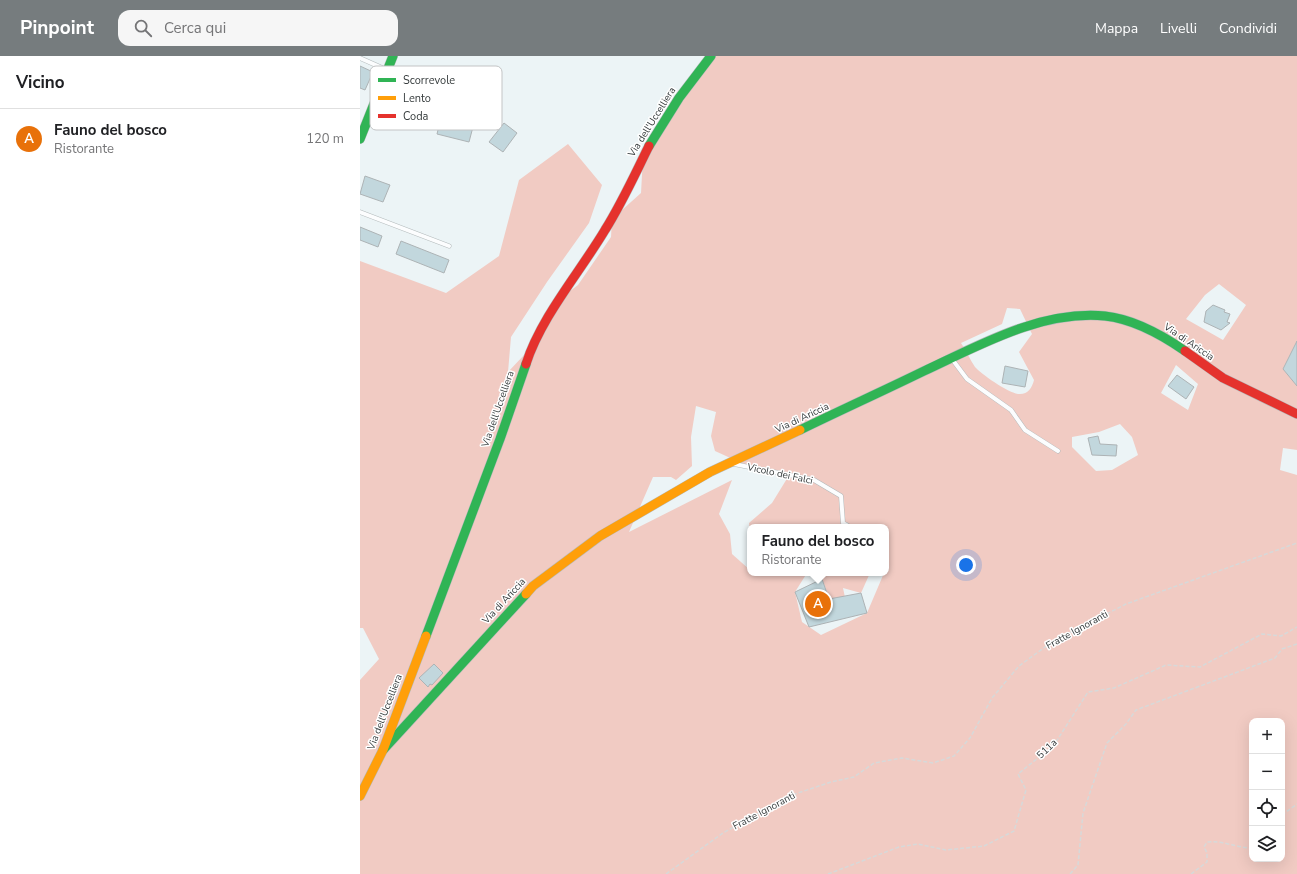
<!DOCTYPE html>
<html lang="it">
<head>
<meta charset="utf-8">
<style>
  :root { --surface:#fff; --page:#f6f6f6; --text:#202124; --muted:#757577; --line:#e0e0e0; --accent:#767c7e }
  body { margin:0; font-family:"Nunito Sans",sans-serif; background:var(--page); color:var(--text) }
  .controls { position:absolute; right:12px; bottom:12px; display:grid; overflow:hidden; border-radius:8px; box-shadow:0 4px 16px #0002 }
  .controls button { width:36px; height:36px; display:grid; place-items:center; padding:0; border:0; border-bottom:1px solid var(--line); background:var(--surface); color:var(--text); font:20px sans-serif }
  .you { position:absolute; left:606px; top:509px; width:14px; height:14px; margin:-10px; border:3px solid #fff; border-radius:50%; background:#1a73e8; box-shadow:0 0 0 6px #1a73e833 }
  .badge { display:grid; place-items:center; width:26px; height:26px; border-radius:50%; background:var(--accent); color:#fff; font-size:13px; font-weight:700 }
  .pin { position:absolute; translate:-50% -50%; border:2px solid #fff; box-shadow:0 1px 4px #0006 }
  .popup { position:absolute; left:387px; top:468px; width:142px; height:52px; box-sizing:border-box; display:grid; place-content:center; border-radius:8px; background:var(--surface); filter:drop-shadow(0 1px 3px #0005); font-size:13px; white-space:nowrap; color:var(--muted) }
  .popup b { font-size:15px; color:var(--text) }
  .popup::after { content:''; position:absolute; left:50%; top:100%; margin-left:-8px; border:8px solid transparent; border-top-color:var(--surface) }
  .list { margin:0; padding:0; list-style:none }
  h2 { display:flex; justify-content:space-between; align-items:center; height:52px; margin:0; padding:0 16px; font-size:17px }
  h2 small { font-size:13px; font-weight:400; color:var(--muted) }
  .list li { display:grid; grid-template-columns:26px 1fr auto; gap:12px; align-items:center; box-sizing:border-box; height:60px; padding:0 16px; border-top:1px solid var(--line) }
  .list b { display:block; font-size:15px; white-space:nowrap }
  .list p { margin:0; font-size:13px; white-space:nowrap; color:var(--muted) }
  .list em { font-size:13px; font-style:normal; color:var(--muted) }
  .icon { flex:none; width:22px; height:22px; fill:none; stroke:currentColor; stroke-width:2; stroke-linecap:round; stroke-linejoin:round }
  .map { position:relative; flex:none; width:937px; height:818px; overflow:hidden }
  header { display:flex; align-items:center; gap:24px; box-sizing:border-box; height:56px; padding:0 20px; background:var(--accent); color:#fff }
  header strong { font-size:19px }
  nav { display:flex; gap:22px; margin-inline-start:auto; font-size:14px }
  .search { width:280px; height:36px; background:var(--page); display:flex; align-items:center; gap:10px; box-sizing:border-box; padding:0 14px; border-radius:12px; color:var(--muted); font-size:15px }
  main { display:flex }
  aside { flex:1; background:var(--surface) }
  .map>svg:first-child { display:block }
  .forest { fill:#f1cbc3; fill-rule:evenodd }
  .building { fill:#c2d7dd; stroke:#adb3b5 }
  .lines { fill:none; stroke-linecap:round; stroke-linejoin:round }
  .lane-casing { stroke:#b3babb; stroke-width:5 }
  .fast-casing { stroke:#b3babb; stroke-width:10 }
  .slow-casing { stroke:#b3babb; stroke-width:10 }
  .jam-casing { stroke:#b3babb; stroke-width:10 }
  .path { stroke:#d7d9d9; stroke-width:1.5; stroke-dasharray:4 2; stroke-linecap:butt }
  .lane { stroke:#fcfdfe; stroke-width:4 }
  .fast { stroke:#30b455; stroke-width:9 }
  .slow { stroke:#ff9f0a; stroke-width:9 }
  .jam { stroke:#e5322d; stroke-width:9 }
  .labels { text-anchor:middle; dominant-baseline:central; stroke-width:3; stroke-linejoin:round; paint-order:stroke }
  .street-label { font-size:10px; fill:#363c3d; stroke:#fff }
  .key { fill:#fff; stroke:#c3c4c5; stroke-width:1 }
  .key-label { font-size:11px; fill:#363c3d }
</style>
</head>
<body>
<header>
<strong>Pinpoint</strong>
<div class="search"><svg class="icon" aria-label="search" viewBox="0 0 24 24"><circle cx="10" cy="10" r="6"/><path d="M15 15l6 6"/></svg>Cerca qui</div>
<nav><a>Mappa</a><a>Livelli</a><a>Condividi</a></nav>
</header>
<main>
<aside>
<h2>Vicino<small></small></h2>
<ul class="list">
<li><span class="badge" style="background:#e8710a">A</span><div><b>Fauno del bosco</b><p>Ristorante</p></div><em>120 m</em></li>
</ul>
</aside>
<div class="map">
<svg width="937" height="818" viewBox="0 0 937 818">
  <rect width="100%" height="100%" fill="#ecf4f6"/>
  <!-- forest -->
  <path class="forest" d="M351,0h586v285l-14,28 14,16v65l-14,-2 -3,22 17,5v399h-937v-194l19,-21 -16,-31h-3v-367l86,32 53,-37 20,-76 49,-36 34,41 -13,38 -42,59 -36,55 -3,35 33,-35 20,-39 17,-13 33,-48 1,-18 29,-26 2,-36zM859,228l27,21 -23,35 -37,-21 19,-24zM647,252l13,1 12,25 -13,18 15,28c-2,8 -6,14 -14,14 -9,1 -39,-20 -45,-27 -5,-7 -9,-17 -14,-24l41,-19zM816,309l22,19 -10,26 -27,-17zM336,350l20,6 -5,24 4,15 44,20 29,6 -16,26 -23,20 1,10v-6h136v46h-2l-17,40 -46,22 -19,-13 -7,-30 12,-19h-57v-3l-18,-16 -2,-20 -11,-20 13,-34 -103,52 24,-55h18l5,3 16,-14 -1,-29zM760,368l12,13 6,18 -26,15 -16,1 -24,-24v-10l27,-5zM892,665h30v138h-30z
    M460,517h50l-9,20 -18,-5 3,14 -11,12z"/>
  <!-- building -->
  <path class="building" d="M0,10l13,6 -8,18 -5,-2z
    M36,47l31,7 -5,19 -30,-7z
    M82,58l32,9 -5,19 -32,-8z
    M144,67l13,10 -14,19 -14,-10z
    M5,120l25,9 -7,17 -23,-8z
    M0,171l22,9 -4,11 -18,-7z
    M41,185l48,19 -5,13 -48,-19z
    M853,249l12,5 -1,2 6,2 -3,8 3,1 -9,7 -17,-8 2,-11z
    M937,285v45l-14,-17z
    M645,310l23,5 -3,16 -23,-4z
    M817,319l17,12 -8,12 -18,-13z
    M738,380l2,8 17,1 -1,11 -24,-1 -4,-17z
    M462,523l7,20 32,-6 6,20 -58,14 -14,-35z
    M74,608l9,9 -11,12 -2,-1 -2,3 -9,-9z"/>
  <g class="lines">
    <defs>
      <path id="lane" d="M0,2l27,12
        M0,156l89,34
        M592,303l15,20 44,31 14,20 33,21
        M374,408l80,16 27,16 2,27 7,4"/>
      <path id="fast" d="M0,83l33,-83
        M289,90l30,-48 32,-42
        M440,374c41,-20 83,-39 124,-59 56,-26 117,-61 181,-55 28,3 57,19 80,35
        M66,580l74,-197 26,-75
        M23,694l143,-156"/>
      <path id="slow" d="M166,538l7,-8 67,-50 110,-64 90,-42
        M0,740l23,-46 43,-114"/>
      <path id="jam" d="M825,295l38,27 74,36
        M166,308c15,-47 54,-92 79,-134 17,-27 30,-56 44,-84"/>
    </defs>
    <!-- lane casing -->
    <use href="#lane" class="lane-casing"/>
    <!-- fast casing -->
    <use href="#fast" class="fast-casing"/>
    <!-- slow casing -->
    <use href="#slow" class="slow-casing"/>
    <!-- jam casing -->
    <use href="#jam" class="jam-casing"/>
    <!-- path -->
    <path class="path" d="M922,759l15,-11
      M306,818l57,-41 69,-38 39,-13 23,-5 20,-14 28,-5 31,5 21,-7 16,-18 22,-40 27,-32 33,-24 74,-38 171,-61
      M468,818l71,-27 19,-3 28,6 38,-4 30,-15 12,-41 -8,-16 36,-29 34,-53 26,-4 52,-23 34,2 62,-33 19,2 16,-9
      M710,818l8,-9 5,-52 24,-70 19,-19 10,-14 139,-52 7,-9 15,-5
      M831,818l16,-12v-9l-3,-6 3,-5c15,-2 30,6 45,6"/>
    <!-- lane -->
    <use href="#lane" class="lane"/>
    <!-- fast -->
    <use href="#fast" class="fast"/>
    <!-- slow -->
    <use href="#slow" class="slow"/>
    <!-- jam -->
    <use href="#jam" class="jam"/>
  </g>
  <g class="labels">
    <!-- street labels -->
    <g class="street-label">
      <text transform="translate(292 66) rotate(-58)">Via dell'Uccelliera</text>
      <text transform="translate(829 286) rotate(34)">Via di Ariccia</text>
      <text transform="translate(138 353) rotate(-71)">Via dell'Uccelliera</text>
      <text transform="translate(442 362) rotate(-25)">Via di Ariccia</text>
      <text transform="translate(420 418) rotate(12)">Vicolo dei Falci</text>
      <text transform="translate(144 545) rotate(-47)">Via di Ariccia</text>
      <text transform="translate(717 574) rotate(-29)">Fratte Ignoranti</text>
      <text transform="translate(25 656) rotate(-69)">Via dell'Uccelliera</text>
      <text transform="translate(687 693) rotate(-43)">511a</text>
      <text transform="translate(404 755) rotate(-28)">Fratte Ignoranti</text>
    </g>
  </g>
  <!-- legend -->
  <rect x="10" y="10" width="132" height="64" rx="6" class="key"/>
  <rect x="18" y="22" width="18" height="4" fill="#30b455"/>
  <rect x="18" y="40" width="18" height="4" fill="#ff9f0a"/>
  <rect x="18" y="58" width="18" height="4" fill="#e5322d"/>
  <g class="key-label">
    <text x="43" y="28">Scorrevole</text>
    <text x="43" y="46">Lento</text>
    <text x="43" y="64">Coda</text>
  </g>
</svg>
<div class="controls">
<button>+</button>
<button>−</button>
<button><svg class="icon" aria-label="locate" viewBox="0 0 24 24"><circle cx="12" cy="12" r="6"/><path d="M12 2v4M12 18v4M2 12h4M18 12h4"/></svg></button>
<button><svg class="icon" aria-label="layers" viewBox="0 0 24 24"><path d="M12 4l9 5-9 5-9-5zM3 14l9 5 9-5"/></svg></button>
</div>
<div class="you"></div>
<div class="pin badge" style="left:458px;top:548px;background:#e8710a">A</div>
<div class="popup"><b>Fauno del bosco</b>Ristorante</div>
</div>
</main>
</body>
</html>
